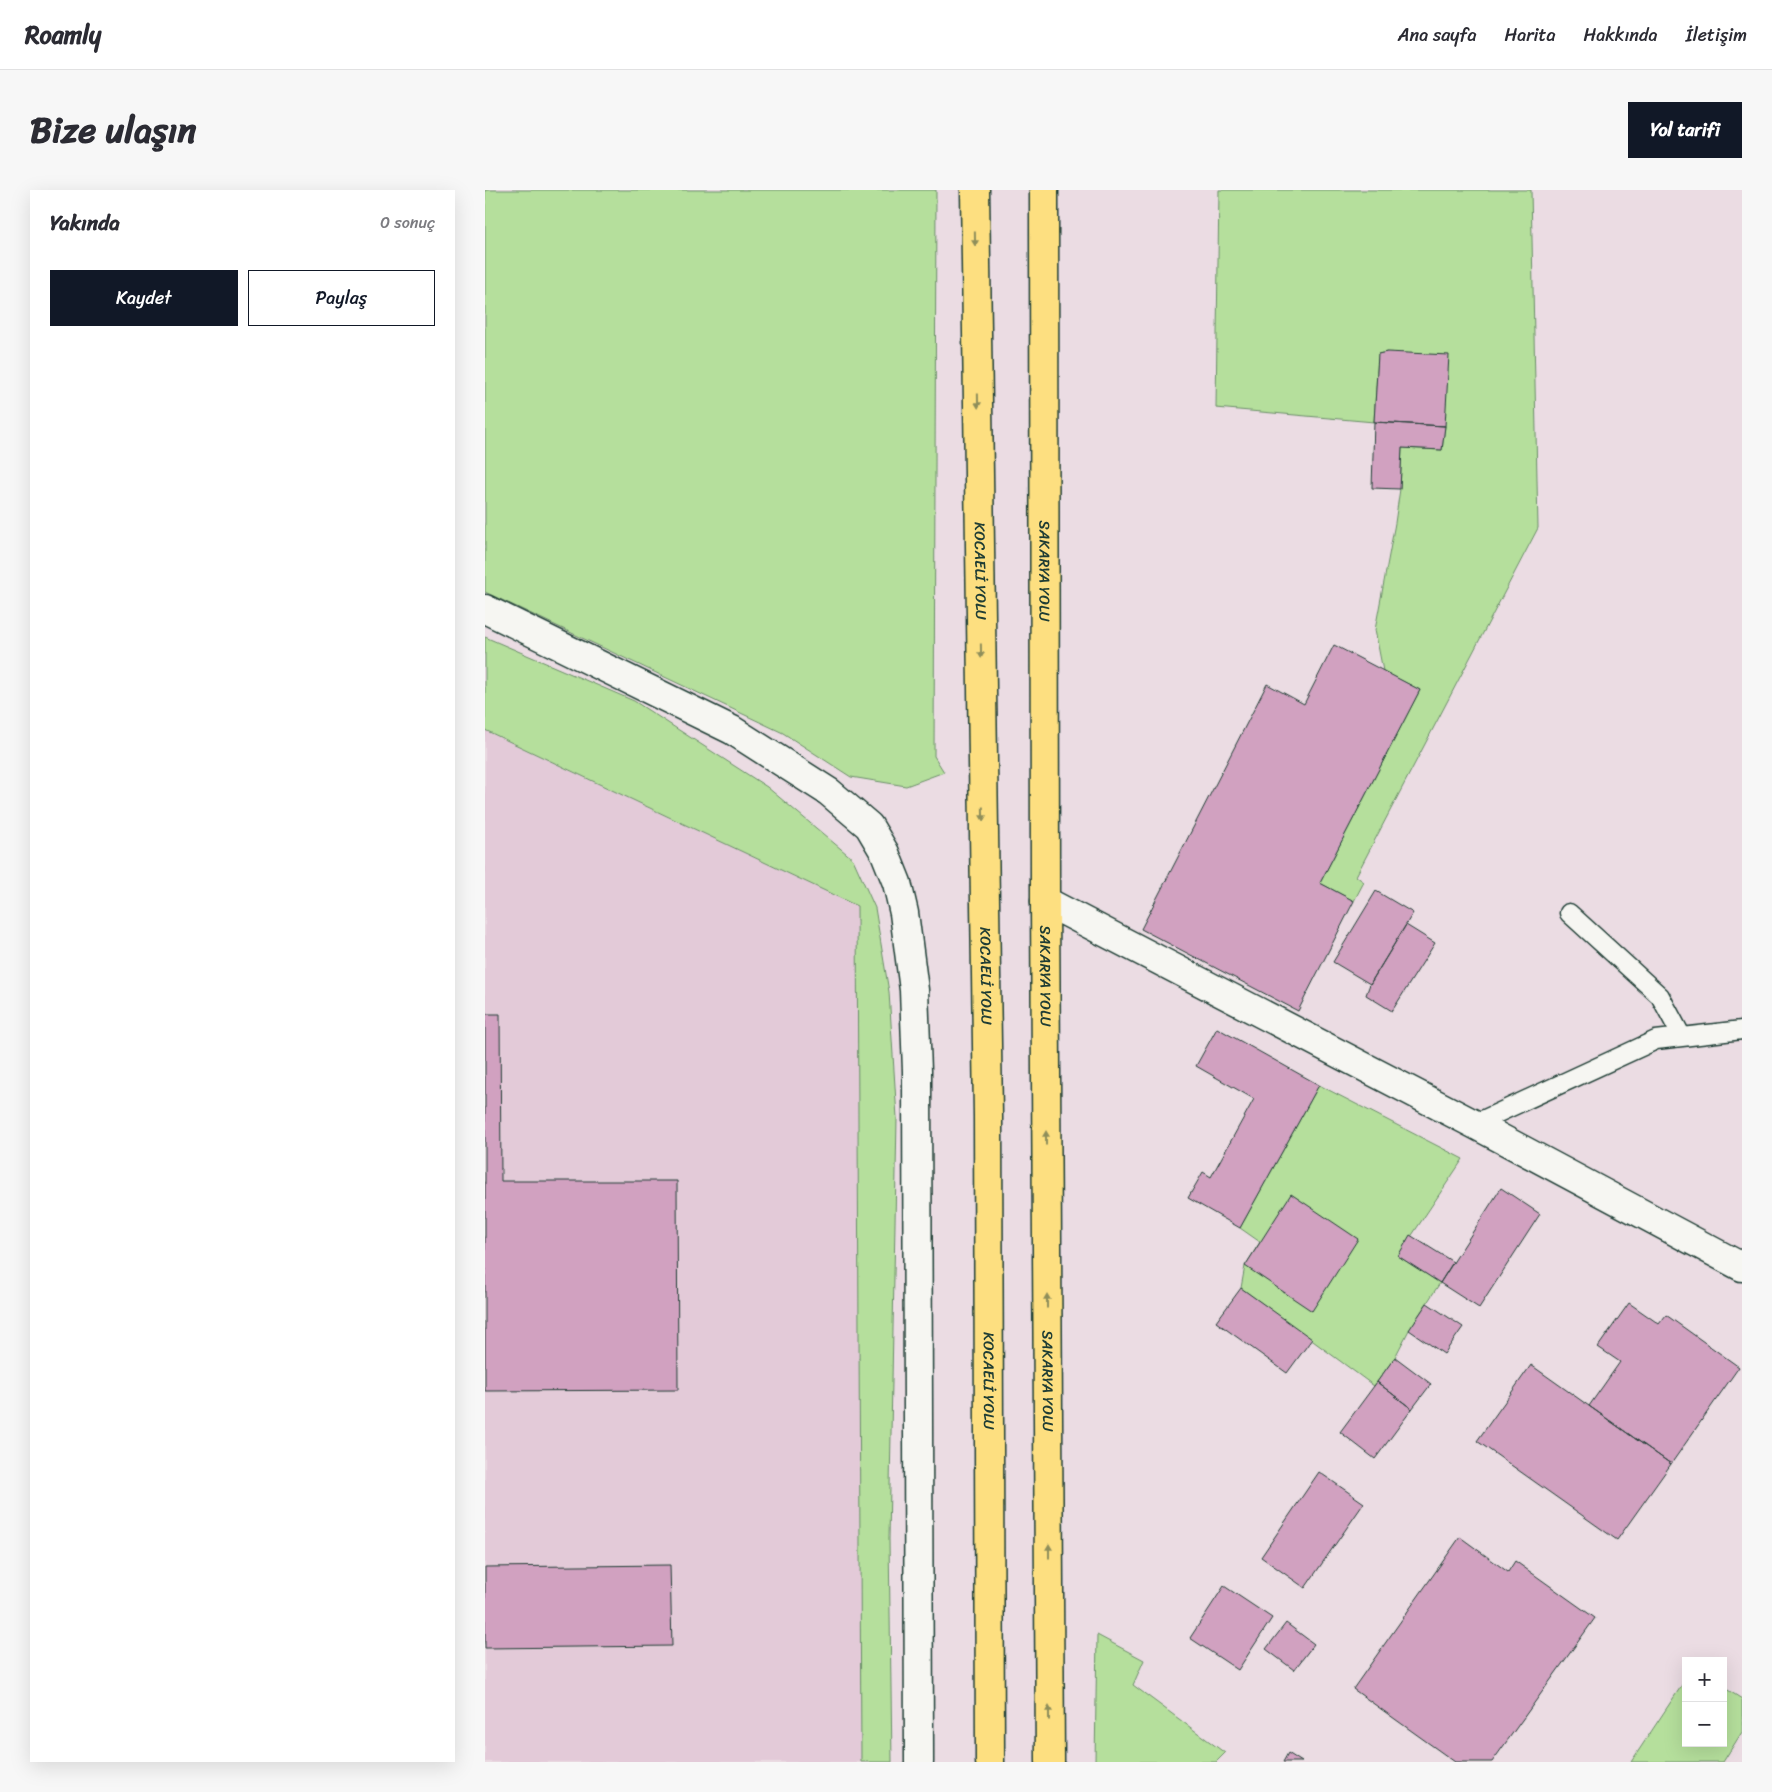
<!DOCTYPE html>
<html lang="tr">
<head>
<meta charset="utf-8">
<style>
  :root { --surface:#fff; --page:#f7f7f7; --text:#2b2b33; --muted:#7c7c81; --line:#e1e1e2; --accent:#111827 }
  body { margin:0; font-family:Sriracha,sans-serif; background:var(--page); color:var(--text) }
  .controls { position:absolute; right:15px; bottom:15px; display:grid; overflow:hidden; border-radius:0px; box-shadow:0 5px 20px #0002 }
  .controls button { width:45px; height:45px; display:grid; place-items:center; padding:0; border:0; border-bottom:1px solid var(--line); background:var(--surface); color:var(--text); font:25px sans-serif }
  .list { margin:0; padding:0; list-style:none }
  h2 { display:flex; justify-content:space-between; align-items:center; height:65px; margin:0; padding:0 20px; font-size:21px }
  h2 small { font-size:16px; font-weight:400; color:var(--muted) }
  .actions { display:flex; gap:10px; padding:15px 20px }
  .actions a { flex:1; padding:11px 0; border:1px solid var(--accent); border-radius:0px; text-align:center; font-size:18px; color:var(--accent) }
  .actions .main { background:var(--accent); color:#fff }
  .map { position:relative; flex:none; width:1257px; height:1572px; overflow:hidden; border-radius:0px }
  header { display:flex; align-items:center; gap:30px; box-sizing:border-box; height:70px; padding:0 25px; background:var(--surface); border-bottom:1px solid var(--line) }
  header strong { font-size:24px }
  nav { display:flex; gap:28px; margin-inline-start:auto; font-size:18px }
  .intro { display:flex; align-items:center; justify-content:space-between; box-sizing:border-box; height:120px; padding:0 30px }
  h1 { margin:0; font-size:35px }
  .button { padding:12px 22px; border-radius:0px; background:var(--accent); color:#fff; font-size:18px; font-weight:700 }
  main { display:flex; gap:30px; padding:0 30px }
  aside { flex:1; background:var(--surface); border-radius:0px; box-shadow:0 5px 20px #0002 }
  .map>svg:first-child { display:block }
  .built { fill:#e3cad8 }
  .green { fill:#b5df9c; stroke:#6a8e68 }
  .building { fill:#d1a1c0; stroke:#1f3d34 }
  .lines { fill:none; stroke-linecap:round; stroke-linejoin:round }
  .lane-casing { stroke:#1f3d34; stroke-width:21 }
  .street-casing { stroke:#1f3d34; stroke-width:31 }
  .highway-casing { stroke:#1f3d34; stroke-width:31 }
  .lane { stroke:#f6f6f2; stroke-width:18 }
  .street { stroke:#f6f6f2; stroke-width:28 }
  .highway { stroke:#fddf80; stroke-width:28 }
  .oneway { fill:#8e8e5a }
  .labels { text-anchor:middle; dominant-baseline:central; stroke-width:4; stroke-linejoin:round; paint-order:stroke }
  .street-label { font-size:15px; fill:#1f3d34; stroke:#f6f6f2 }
</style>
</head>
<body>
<header>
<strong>Roamly</strong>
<nav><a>Ana sayfa</a><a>Harita</a><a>Hakkında</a><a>İletişim</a></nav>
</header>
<div class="intro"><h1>Bize ulaşın</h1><a class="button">Yol tarifi</a></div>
<main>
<aside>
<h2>Yakında<small>0 sonuç</small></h2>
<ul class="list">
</ul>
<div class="actions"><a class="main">Kaydet</a><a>Paylaş</a></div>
</aside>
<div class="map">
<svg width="1257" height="1572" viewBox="0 0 1257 1572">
  <rect width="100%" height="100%" fill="#ebdce3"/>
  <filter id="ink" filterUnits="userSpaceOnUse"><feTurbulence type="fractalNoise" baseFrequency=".02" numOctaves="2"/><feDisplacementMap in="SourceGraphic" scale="10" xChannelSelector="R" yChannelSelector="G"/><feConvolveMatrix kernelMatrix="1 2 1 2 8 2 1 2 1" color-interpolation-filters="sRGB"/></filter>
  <g filter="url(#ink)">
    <!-- built -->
    <path class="built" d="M0,540l372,176 4,856h-376z"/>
    <!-- green -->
    <path class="green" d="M0,0h451l-2,566 10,16 -38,14 -55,-9 -68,-44 -298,-141z
      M734,0h312l7,338 -182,348 8,6 -10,19 -34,-18 100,-193 -37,-19 -8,-41 20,-107 5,-34 2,-41 40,2 3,-24 -58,-74 -9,2 -4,68 -158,-14z
      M0,447l149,64 133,86 86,72 22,49 14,84 8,126 -8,421 3,223h-31l-4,-856 -372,-176z
      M834,895l144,74 -65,97 42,27 -31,47 -14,27 -21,29 -133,-98 4,-22 15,-24 -20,-14z
      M612,1445l47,25 -11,25 92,68 -9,9h-121z
      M1201,1489v64h37v-56l19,12v33l-19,30h-92z"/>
    <!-- building -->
    <path class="building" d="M902,162l62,3 -4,71 -71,-4 4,-68z
      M889,232l71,4 -3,24 -40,-2 -2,41 -28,-1z
      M849,455l86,45 -100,193 34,18 -56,110 -157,-82 126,-245 37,20z
      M891,701l37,22 -43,71 -37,-22z
      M921,735l29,18 -43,68 -26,-16 4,-11z
      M0,824h15l1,167h176l1,209 -193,1z
      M732,838l102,57 -79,143 -52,-30 15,-26 8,5 43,-78 -58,-33z
      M1016,998l39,26 -61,94 -39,-25z
      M806,1004l67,45 -46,72 -67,-45z
      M925,1045l43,27 -13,21 -42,-27z
      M756,1098l71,51 -25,34 -71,-51z
      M942,1113l36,24 -19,27 -35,-24z
      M1144,1113l30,21 7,-9 73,52 -68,97 -82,-58 31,-44 -22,-15z
      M910,1167l36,27 -19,25 -35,-27z
      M1046,1175l140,99 -54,76 -140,-99z
      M892,1192l35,27 -37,50 -35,-27z
      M834,1282l45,31 -59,85 -44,-31z
      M975,1347l48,35 7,-11 80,57 -103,144h-37l-102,-73z
      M185,1375l2,81 -187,2v-81z
      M739,1396l48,32 -34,52 -48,-32z
      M801,1433l28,21 -20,26 -28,-21z
      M803,1563l14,9h-19z"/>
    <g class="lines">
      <defs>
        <path id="lane" d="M1084,723l91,83 22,41
          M989,934l182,-84 86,-10"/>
        <path id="street" d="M0,419l247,121 97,62 40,34 16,27 12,30 7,30 10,77 3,81 2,691
          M560,711l429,223 268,143"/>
        <g id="highway">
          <path id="s1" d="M490,0l13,926 2,646"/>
          <path id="s2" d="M559,0l1,711 5,861"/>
        </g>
      </defs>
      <!-- lane casing -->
      <use href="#lane" class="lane-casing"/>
      <!-- street casing -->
      <use href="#street" class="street-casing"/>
      <!-- highway casing -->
      <use href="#highway" class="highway-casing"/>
      <!-- lane -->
      <use href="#lane" class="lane"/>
      <!-- street -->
      <use href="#street" class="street"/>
      <!-- highway -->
      <use href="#highway" class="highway"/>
    </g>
    <!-- one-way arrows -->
    <defs><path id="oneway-solid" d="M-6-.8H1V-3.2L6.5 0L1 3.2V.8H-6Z" transform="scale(1.25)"/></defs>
    <g class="oneway">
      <use href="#oneway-solid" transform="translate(490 49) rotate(89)"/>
      <use href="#oneway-solid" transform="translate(493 211) rotate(89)"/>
      <use href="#oneway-solid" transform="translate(496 461) rotate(89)"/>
      <use href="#oneway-solid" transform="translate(498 624) rotate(89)"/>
      <use href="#oneway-solid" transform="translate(561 948) rotate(-90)"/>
      <use href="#oneway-solid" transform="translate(562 1111) rotate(-90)"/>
      <use href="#oneway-solid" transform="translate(564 1361) rotate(-90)"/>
      <use href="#oneway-solid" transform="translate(564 1523) rotate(-90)"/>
    </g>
  </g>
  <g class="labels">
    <!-- street labels -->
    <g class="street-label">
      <text stroke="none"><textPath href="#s1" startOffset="381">KOCAELİ YOLU</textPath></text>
      <text stroke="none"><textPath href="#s2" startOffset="381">SAKARYA YOLU</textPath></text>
      <text stroke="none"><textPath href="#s1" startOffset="786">KOCAELİ YOLU</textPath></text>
      <text stroke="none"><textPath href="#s2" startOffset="786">SAKARYA YOLU</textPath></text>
      <text stroke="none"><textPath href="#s1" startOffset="1191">KOCAELİ YOLU</textPath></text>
      <text stroke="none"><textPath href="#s2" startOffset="1191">SAKARYA YOLU</textPath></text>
    </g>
  </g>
</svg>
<div class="controls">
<button>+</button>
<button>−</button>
</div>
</div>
</main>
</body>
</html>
